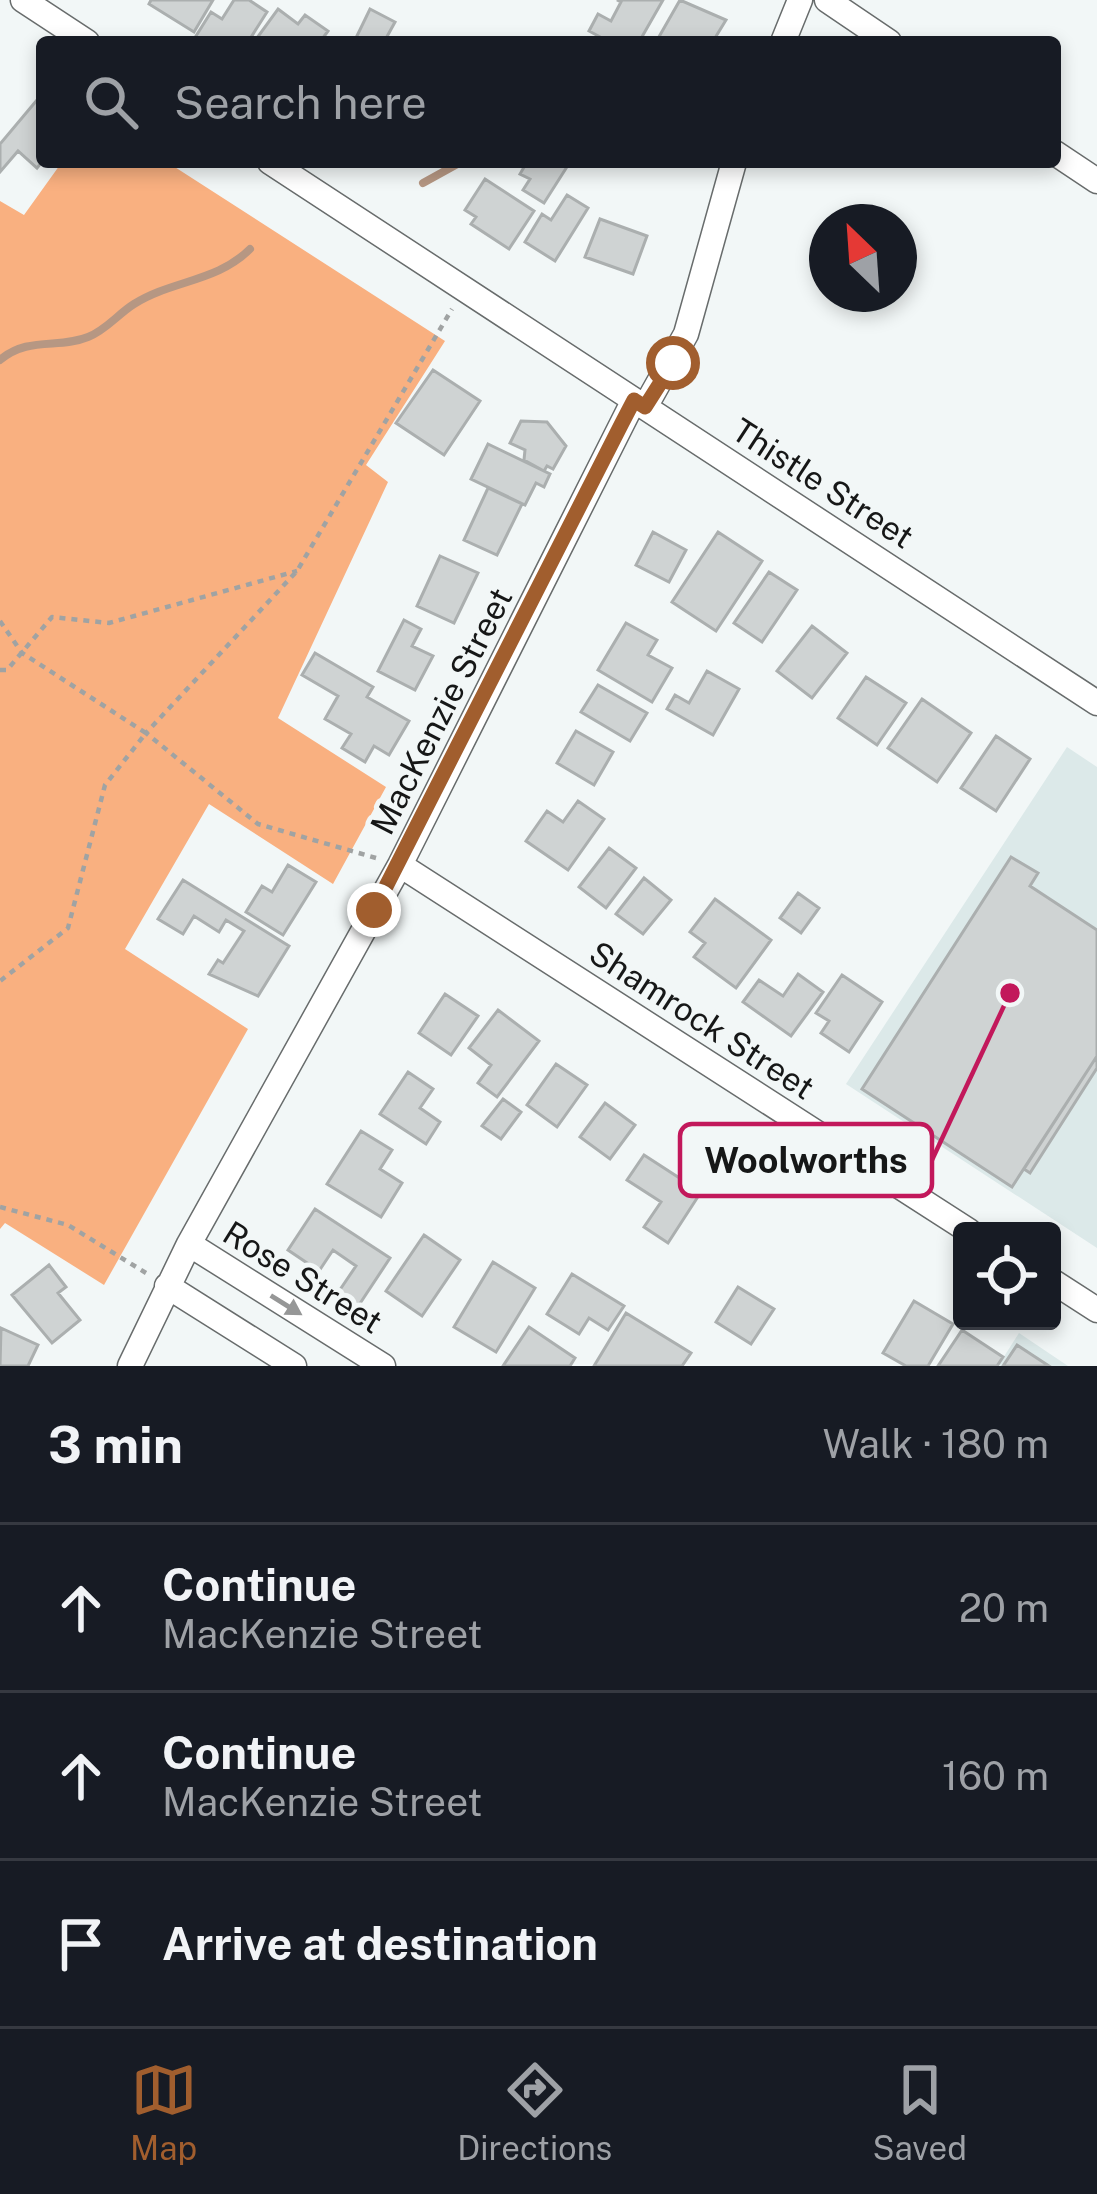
<!DOCTYPE html>
<html lang="en">
<head>
<meta charset="utf-8">
<style>
  :root { --surface:#171b24; --page:#242831; --text:#f1f3f6; --muted:#9ea1a6; --line:#363941; --accent:#a15e2e }
  body { margin:0; font-family:"Public Sans",sans-serif; background:var(--page); color:var(--text) }
  .controls { position:absolute; right:36px; bottom:36px; display:grid; overflow:hidden; border-radius:12px; box-shadow:0 6px 18px #0003 }
  .controls button { width:108px; height:108px; display:grid; place-items:center; padding:0; border:0; border-bottom:3px solid var(--line); background:var(--surface); color:var(--text); font:60px sans-serif }
  .compass { position:absolute; left:809px; top:204px; width:108px; height:108px; border-radius:50%; background:var(--surface); box-shadow:0 6px 18px #0003; rotate:335deg }
  .stop { position:absolute; width:36px; height:36px; margin:-27px; border:9px solid #a15e2e; border-radius:50%; background:#fff }
  .stop.end { background:#a15e2e; border-color:#fff; box-shadow:0 3px 12px #0008 }
  .list { margin:0; padding:0; list-style:none }
  h2 { display:flex; justify-content:space-between; align-items:center; height:156px; margin:0; padding:0 48px; font-size:51px }
  h2 small { font-size:39px; font-weight:400; color:var(--muted) }
  .list li { display:grid; grid-template-columns:78px 1fr auto; gap:36px; align-items:center; box-sizing:border-box; height:168px; padding:0 48px; border-top:3px solid var(--line) }
  .list b { display:block; font-size:45px; white-space:nowrap }
  .list p { margin:0; font-size:39px; white-space:nowrap; color:var(--muted) }
  .list em { font-size:39px; font-style:normal; color:var(--muted) }
  .icon { flex:none; width:66px; height:66px; fill:none; stroke:currentColor; stroke-width:2; stroke-linecap:round; stroke-linejoin:round }
  .map { position:relative; flex:none; width:1097px; height:1366px; overflow:hidden }
  .search { position:absolute; background:var(--surface); box-shadow:0 6px 18px #0003; left:36px; right:36px; top:36px; height:132px; display:flex; align-items:center; gap:30px; box-sizing:border-box; padding:0 42px; border-radius:12px; color:var(--muted); font-size:45px }
  .sheet { height:660px; background:var(--surface) }
  nav { display:flex; justify-content:space-around; align-items:center; box-sizing:border-box; height:168px; border-top:3px solid var(--line); background:var(--surface); font-size:33px; color:var(--muted) }
  nav a { display:grid; justify-items:center; gap:6px }
  nav .on { color:var(--accent) }
  .map>svg:first-child { display:block }
  .built { fill:#dce9e9 }
  .green { fill:#f9b080 }
  .lines { fill:none; stroke-linecap:round; stroke-linejoin:round }
  .stream { stroke:#b69783; stroke-width:8 }
  .building { fill:#cfd3d3; stroke:#abafaf; stroke-width:3 }
  .minor-casing { stroke:#686c6c; stroke-width:27 }
  .path { stroke:#a0a3a3; stroke-width:4.5; stroke-dasharray:6 6; stroke-linecap:butt }
  .minor { stroke:#fff; stroke-width:24 }
  .oneway { fill:#969797 }
  .route { stroke:#a15e2e; stroke-width:15 }
  .labels { text-anchor:middle; dominant-baseline:central; stroke-width:10; stroke-linejoin:round; paint-order:stroke }
  .street-label { font-size:33px; fill:#161717; stroke:#f2f7f7 }
  .leader { fill:none; stroke:#c2185b; stroke-width:4.5 }
  .callout-dot { fill:#c2185b; stroke:#f2f7f7; stroke-width:4.5 }
  .callout { fill:#f2f7f7; stroke:#c2185b; stroke-width:4.5 }
  .callout-label { font-size:36px; text-anchor:middle; font-weight:bold; fill:#161717 }
</style>
</head>
<body>
<div class="map">
<svg width="1097" height="1366" viewBox="0 0 1097 1366">
  <rect width="100%" height="100%" fill="#f2f7f7"/>
  <!-- built -->
  <path class="built" d="M1067,747l30,20v481l-251,-164z
    M1019,1333l49,33h-70z"/>
  <!-- green -->
  <path class="green" d="M62,162h105l278,179 -79,124 22,17 -110,236 108,69 -53,97 -124,-80 -84,145 123,80 -144,256 -99,-62 -5,6v-1028l24,14z"/>
  <g class="lines">
    <!-- stream -->
    <path class="stream" d="M423,183l38,-21
      M0,360c28,-24 59,-11 88,-23 18,-7 30,-23 46,-33 38,-24 83,-22 116,-55"/>
  </g>
  <!-- building -->
  <path class="building" d="M151,0h62l-19,32 -45,-28z
    M234,0h15l18,12 -19,30h-43l-9,-6 15,-24 11,7z
    M617,0h46l-24,42h-40l3,-4 -13,-7 9,-17 13,7 10,-19z
    M680,0l46,20 -11,18 7,4h-66z
    M278,9l20,15 7,-9 23,16 -8,11h-66z
    M370,9l25,13 -11,20h-30z
    M37,100l5,5v57l-5,6 -19,-17 -18,21v-28z
    M527,162h43l-26,41 -21,-13 7,-11 -10,-5z
    M485,179l49,32 -25,38 -38,-25 5,-7 -11,-7z
    M567,195l21,13 -33,53 -30,-19 17,-28 9,6z
    M600,219l47,17 -14,38 -48,-17z
    M433,370l47,31 -36,54 -48,-32z
    M521,421l26,1 19,24 -13,23 -6,-3 -3,5 -20,-11 1,-10 -15,-7z
    M488,444l62,30 -6,13 -8,-4 -11,22 -54,-26z
    M488,488l34,16 -25,51 -33,-15z
    M653,532l33,18 -17,32 -33,-17z
    M718,532l44,29 -46,70 -44,-29z
    M440,556l38,17 -24,50 -37,-17z
    M769,572l28,18 -35,52 -28,-19z
    M404,620l17,9 -9,17 21,10 -18,34 -37,-19z
    M626,623l31,17 -9,15 24,13 -20,34 -54,-32z
    M812,626l35,27 -35,45 -35,-27z
    M315,653l58,34 -6,10 42,24 -20,34 -15,-9 -9,16 -23,-14 9,-14 -26,-15 13,-23 -36,-21z
    M707,671l32,18 -26,46 -46,-26 8,-14 14,8z
    M866,677l40,26 -29,42 -39,-27z
    M598,685l49,28 -17,28 -49,-29z
    M922,699l49,34 -34,49 -49,-34z
    M576,731l37,21 -19,33 -37,-22z
    M996,736l34,23 -34,52 -35,-23z
    M578,801l26,18 -36,51 -42,-29 21,-30 16,11z
    M609,848l27,20 -30,40 -27,-21z
    M1011,857l27,16 -8,13 67,44v126l-85,131 -150,-98z
    M288,865l28,17 -33,53 -37,-23 16,-26 10,6z
    M644,878l27,22 -28,34 -27,-20z
    M183,880l106,66 -31,50 -49,-22 9,-14 5,3 21,-32 -18,-11 -7,12 -25,-16 -11,18 -25,-15z
    M798,893l21,15 -18,25 -21,-15z
    M715,899l56,41 -35,48 -42,-31 11,-14 -15,-11z
    M798,974l25,18 -32,44 -48,-34 16,-22 24,16z
    M842,975l40,27 -33,50 -28,-19 8,-12 -13,-8z
    M445,994l33,22 -27,39 -32,-22z
    M498,1010l41,31 -42,56 -19,-14 13,-18 -22,-17z
    M1097,1056v12l-67,105 -6,-4z
    M556,1064l31,21 -30,42 -30,-22z
    M408,1072l25,17 -13,19 20,14 -14,22 -46,-30z
    M503,1099l18,13 -20,27 -19,-13z
    M605,1103l30,22 -25,34 -30,-22z
    M361,1131l31,19 -12,19 22,14 -21,34 -54,-33z
    M644,1155l57,37 -33,51 -24,-16 17,-25 -34,-22z
    M315,1209l75,49 -35,53 -20,-14 21,-31 -23,-16 -14,21 -31,-21z
    M424,1235l36,25 -38,56 -36,-25z
    M493,1262l42,26 -39,64 -42,-25z
    M49,1265l17,22 -8,6 22,27 -28,23 -40,-48z
    M572,1274l52,32 -16,24 -19,-12 -10,16 -32,-20z
    M738,1287l36,22 -23,35 -35,-22z
    M914,1301l39,23 -25,42h-22l-23,-13z
    M626,1313l65,40 -9,13h-88z
    M529,1327l46,31 -5,8h-67z
    M1,1328l37,17 -10,21h-28z
    M962,1330l41,27 -6,9h-59z
    M1017,1345l32,21h-46z"/>
  <g class="lines">
    <defs>
      <path id="minor" d="M23,0l64,42
        M827,0l62,42
        M783,42l17,-42
        M1055,153l42,28
        M270,162l827,541
        M645,407l41,-73 48,-172
        M400,865l569,366
        M189,1244l194,122
        M1052,1281l45,29
        M167,1286l127,80
        M130,1366l59,-122 211,-379 234,-465"/>
    </defs>
    <!-- minor casing -->
    <use href="#minor" class="minor-casing"/>
    <!-- path -->
    <path class="path" d="M0,621l22,32 124,80 -41,52 -37,143 -68,53
      M0,670h7l45,-53 57,6 188,-52
      M376,858l-118,-34 -112,-91 151,-162 155,-262
      M0,1207l68,18 78,48"/>
    <!-- minor -->
    <use href="#minor" class="minor"/>
  </g>
  <!-- one-way arrows -->
  <defs><path id="oneway-solid" d="M-6-.8H1V-3.2L6.5 0L1 3.2V.8H-6Z" transform="scale(3)"/></defs>
  <use class="oneway" href="#oneway-solid" transform="translate(286 1305) rotate(32)"/>
  <g class="lines">
    <!-- route -->
    <path class="route" d="M374,910l248,-487 12,-23 11,7 28,-44"/>
  </g>
  <g class="labels">
    <!-- street labels -->
    <g class="street-label">
      <text transform="translate(823 483) rotate(33)">Thistle Street</text>
      <text transform="translate(441 711) rotate(-63)">MacKenzie Street</text>
      <text transform="translate(702 1020) rotate(33)">Shamrock Street</text>
      <text transform="translate(303 1277) rotate(32)">Rose Street</text>
    </g>
  </g>
  <!-- callouts -->
  <path class="leader" d="M1010 993L932 1160"/>
  <circle class="callout-dot" cx="1010" cy="993" r="12"/>
  <rect class="callout" x="680" y="1124" width="252" height="72" rx="12"/>
  <g class="callout-label">
    <text x="806" y="1173">Woolworths</text>
  </g>
</svg>
<div class="controls">
<button><svg class="icon" aria-label="locate" viewBox="0 0 24 24"><circle cx="12" cy="12" r="6"/><path d="M12 2v4M12 18v4M2 12h4M18 12h4"/></svg></button>
</div>
<svg class="compass" viewBox="-18 -18 36 36"><path d="M0-13l5 13h-10z" fill="#e53935"/><path d="M0 13l5-13h-10z" fill="#9ea1a6"/></svg>
<div class="stop" style="left:673px;top:363px"></div>
<div class="stop end" style="left:374px;top:910px"></div>
<div class="search"><svg class="icon" aria-label="search" viewBox="0 0 24 24"><circle cx="10" cy="10" r="6"/><path d="M15 15l6 6"/></svg>Search here</div>
</div>
<section class="sheet">
<h2>3 min<small>Walk · 180 m</small></h2>
<ul class="list">
<li><svg class="icon" aria-label="ahead" viewBox="0 0 24 24"><path d="M12 20V5M6 11l6-6 6 6"/></svg><div><b>Continue</b><p>MacKenzie Street</p></div><em>20 m</em></li>
<li><svg class="icon" aria-label="ahead" viewBox="0 0 24 24"><path d="M12 20V5M6 11l6-6 6 6"/></svg><div><b>Continue</b><p>MacKenzie Street</p></div><em>160 m</em></li>
<li><svg class="icon" aria-label="arrive" viewBox="0 0 24 24"><path d="M6 21V4h12l-3 4 3 4H6"/></svg><div><b>Arrive at destination</b></div></li>
</ul>
</section>
<nav>
<a class="on"><svg class="icon" aria-label="map" viewBox="0 0 24 24"><path d="M3 6l6-2 6 2 6-2v14l-6 2-6-2-6 2zM9 4v14M15 6v14"/></svg>Map</a>
<a><svg class="icon" aria-label="directions" viewBox="0 0 24 24"><path d="M12 3l9 9-9 9-9-9zM9 14v-3h6M13 9l2 2-2 2"/></svg>Directions</a>
<a><svg class="icon" aria-label="saved" viewBox="0 0 24 24"><path d="M7 4h10v16l-5-4-5 4z"/></svg>Saved</a>
</nav>
</body>
</html>
